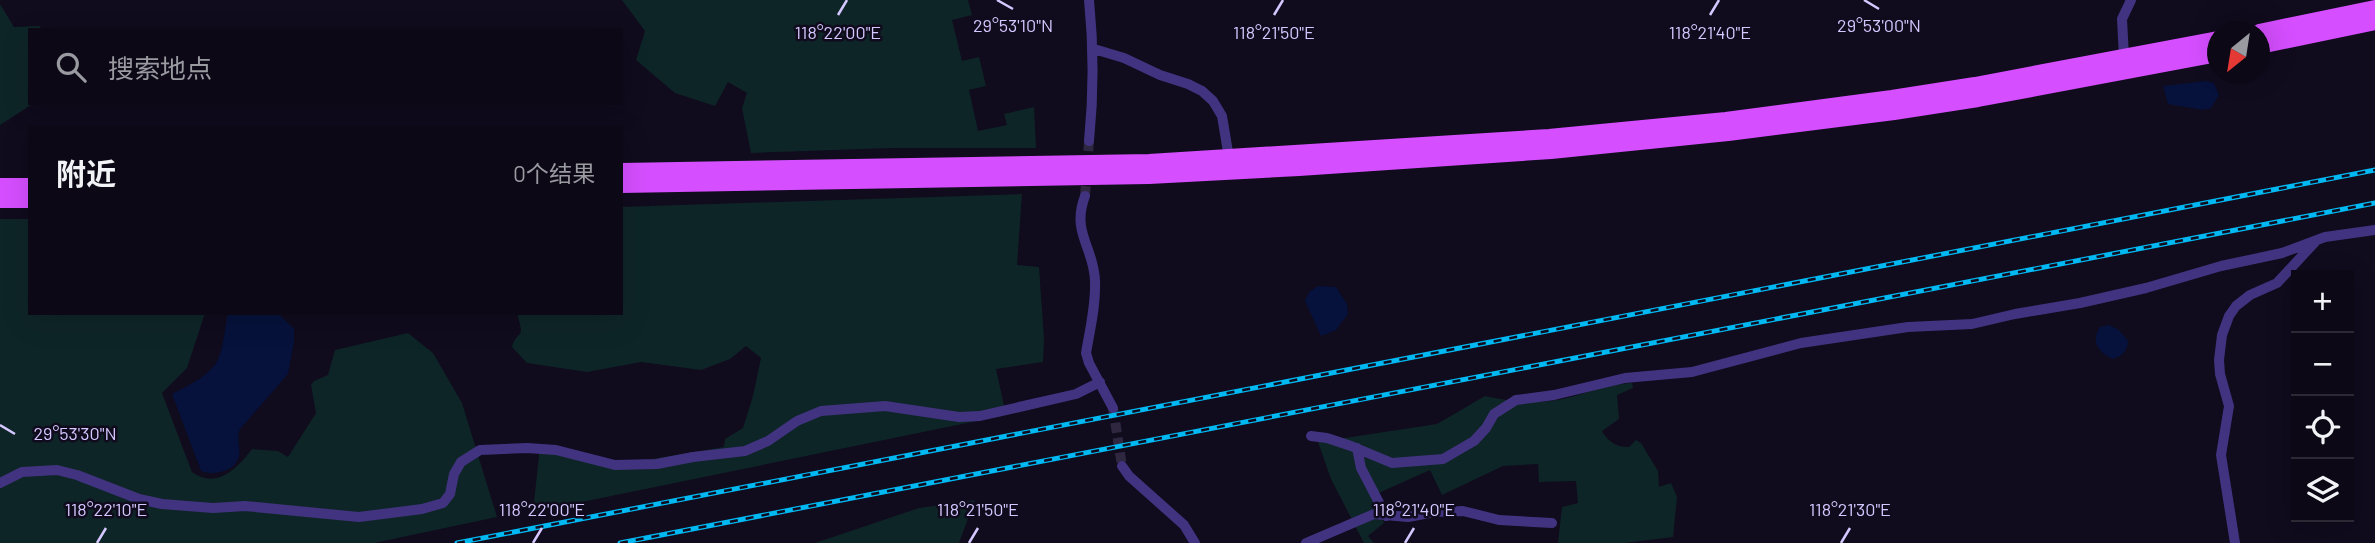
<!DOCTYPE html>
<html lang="zh">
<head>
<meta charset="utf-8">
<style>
  :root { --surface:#0c0816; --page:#1a1623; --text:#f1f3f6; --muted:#9a9aa1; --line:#2c2935 }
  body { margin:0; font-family:Barlow,"Noto Sans SC",sans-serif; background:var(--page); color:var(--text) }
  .controls { position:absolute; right:21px; bottom:21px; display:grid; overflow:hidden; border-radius:0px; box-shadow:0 7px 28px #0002 }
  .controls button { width:63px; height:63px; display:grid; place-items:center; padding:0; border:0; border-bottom:2px solid var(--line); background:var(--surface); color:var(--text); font:35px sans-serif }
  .compass { position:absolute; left:2207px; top:21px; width:63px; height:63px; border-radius:50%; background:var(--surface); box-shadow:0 7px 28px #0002; rotate:210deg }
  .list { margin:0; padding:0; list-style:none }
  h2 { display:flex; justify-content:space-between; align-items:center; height:91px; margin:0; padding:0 28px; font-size:30px }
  h2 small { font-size:23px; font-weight:400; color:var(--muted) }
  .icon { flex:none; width:38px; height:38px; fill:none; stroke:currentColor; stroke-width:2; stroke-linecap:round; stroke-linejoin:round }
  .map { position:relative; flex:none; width:2375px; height:543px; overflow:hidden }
  .search { position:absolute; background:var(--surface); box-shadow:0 7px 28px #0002; left:28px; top:28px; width:595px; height:77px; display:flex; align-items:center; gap:18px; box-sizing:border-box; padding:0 24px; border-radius:0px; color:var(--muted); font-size:26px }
  .panel { position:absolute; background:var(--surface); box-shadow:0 7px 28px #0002; left:28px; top:126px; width:595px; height:189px; border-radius:0px }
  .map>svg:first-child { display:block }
  .green { fill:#0e2527 }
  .water { fill:#06123b }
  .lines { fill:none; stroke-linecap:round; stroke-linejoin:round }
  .street-tunnel { stroke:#2e273f; stroke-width:10; stroke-dasharray:10 5; stroke-linecap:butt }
  .street { stroke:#41337f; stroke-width:10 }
  .primary { stroke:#d54eff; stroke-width:16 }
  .rail-casing { stroke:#00b9f2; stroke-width:5 }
  .rail { stroke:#100b1d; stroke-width:2.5; stroke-dasharray:8; stroke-linecap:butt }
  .ticks { fill:none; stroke:#d5c7ff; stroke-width:2.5 }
  .ticks-label { font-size:18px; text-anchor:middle; fill:#d5c7ff; stroke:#100b1d; stroke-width:5; stroke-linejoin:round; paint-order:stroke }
</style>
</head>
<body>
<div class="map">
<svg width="2375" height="543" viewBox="0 0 2375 543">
  <rect width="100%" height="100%" fill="#100b1d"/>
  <!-- green -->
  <path class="green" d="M622,0h346l4,15 -20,5 10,41 17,-4 7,29 -17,4 9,41 29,-6 -3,-11 30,-7 2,41h-144l-141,5 -9,-45 5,-15 -19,-11 -13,24 -40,-13 -39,-33 9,-29z
    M0,4l14,23 26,-1 1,4h-11v73h4l-34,22z
    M1022,194l-5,71 22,2 5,72 -1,23 -47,7 10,46 -473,97 7,-66 88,17 96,-16 1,-8 18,-11 10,-32 8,-38 -15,-12 -16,13 -29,11 -60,-8 -54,10 -60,-9 -15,-16c5,-19 14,-4 5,-34h104v-106z
    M0,219h30v94h175l-18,55 -25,25 30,79c24,18 46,-4 60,-23l26,2 10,6 28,-44 -5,-28 3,-4 14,-6 7,-25 73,-17 25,20 29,50 35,114 -123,26h-374z
    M1632,383l1,5 -16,7 2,24 -17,12c5,10 16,17 27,16l7,-7 5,3 17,28 1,16 12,-4 6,14 -4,40 -49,6h-66l4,-36 16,-4 -2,-22 -37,1 -1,-18 -35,2 -61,29 -12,-25 -58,26 12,27 -16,13 6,7h-10l-33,-64 -13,-37 119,-18 48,-28c26,6 55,9 82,2 24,-6 40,-14 65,-15z
    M975,500l-16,43h-144l104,-35z"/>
  <!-- water -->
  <path class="water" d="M2206,81l8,2 5,12 -8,13 -8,2 -35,-6 -5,-18z
    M1318,286l18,1 11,17 1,10 -12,16 -15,6 -16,-35 4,-9z
    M228,313h48l5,3 13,13v13l-6,32 -48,55c-4,10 1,18 -1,28 -5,15 -25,19 -38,14l-29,-77c16,-8 41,-20 47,-37 5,-13 6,-30 9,-44z
    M2109,325l10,5 9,11c0,9 -6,16 -15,18 -14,-6 -23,-17 -13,-32z"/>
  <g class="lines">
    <!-- street-tunnel -->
    <path class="street-tunnel" d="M1085,196l4,-55
      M1113,408l9,58"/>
    <!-- street -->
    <path class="street" d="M1094,49l30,9 36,17 28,9 14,7 11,10 9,15 7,42
      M2124,57l-2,-38 9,-19
      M1089,141c5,-49 5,-92 0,-141
      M1085,196c-14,37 9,51 10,85 1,24 -5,48 -9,72l3,10 24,45
      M1311,436l16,2 24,8 41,17 51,-4 31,-18 12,-13 8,-14 22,-14 38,-5 71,-17 67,-6 109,-29 107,-16 64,-3 43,-10 65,-11 66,-15 75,-22 61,-13 43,-16 50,-7
      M1357,448l4,20 25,48
      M1122,466l7,10 55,49 11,18
      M0,483l22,-11 35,-2 20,5 62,24 23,5 51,4 32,-2 114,11 63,-8 21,-6 7,-9 4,-20 7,-12 19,-12 47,-2 29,2 59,15 42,-1 36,-7 52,-6 23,-10 29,-20 24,-10 64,-5 74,11 21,-1 96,-22 24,-12
      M1306,543l68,-29 34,3 27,-5 28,-1 36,9 53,3
      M2235,543l-14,-88 8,-49 -9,-32 -1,-14 3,-25 7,-19 7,-10 14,-11 27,-12 38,-41"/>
    <!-- primary -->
    <path class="primary" d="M2259,32l116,-24
      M2260,46l115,-24
      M621,171l528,-9 400,-25 177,-17 166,-22 83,-13 243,-46
      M621,185l528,-9 150,-8 252,-17 177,-18 166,-21 84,-13 240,-45
      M0,186h30
      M0,200h30"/>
    <defs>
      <path id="rail" d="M457,543l1918,-373
        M620,543l1755,-340"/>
    </defs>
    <!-- rail casing -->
    <use href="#rail" class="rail-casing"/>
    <!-- rail -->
    <use href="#rail" class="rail"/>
  </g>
  <!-- ticks -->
  <path class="ticks" d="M997,0l16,9M1864,0l15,9M838,15l9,-15M1274,15l9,-15M1710,15l9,-15M0,425l15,9M97,543l9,-15M533,543l9,-15M969,543l9,-15M1405,543l9,-15M1841,543l9,-15"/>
  <g class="ticks-label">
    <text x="1013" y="32">29°53'10"N</text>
    <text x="1879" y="32">29°53'00"N</text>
    <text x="838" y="39">118°22'00"E</text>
    <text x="1274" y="39">118°21'50"E</text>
    <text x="1710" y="39">118°21'40"E</text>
    <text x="75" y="440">29°53'30"N</text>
    <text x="106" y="516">118°22'10"E</text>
    <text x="542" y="516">118°22'00"E</text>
    <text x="978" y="516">118°21'50"E</text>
    <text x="1414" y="516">118°21'40"E</text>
    <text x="1850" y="516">118°21'30"E</text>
  </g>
</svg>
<div class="controls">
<button>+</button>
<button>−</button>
<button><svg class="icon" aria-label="locate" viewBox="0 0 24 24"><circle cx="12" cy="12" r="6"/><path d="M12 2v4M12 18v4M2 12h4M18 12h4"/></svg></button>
<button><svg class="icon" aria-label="layers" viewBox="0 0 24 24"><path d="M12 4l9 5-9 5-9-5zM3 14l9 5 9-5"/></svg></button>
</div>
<svg class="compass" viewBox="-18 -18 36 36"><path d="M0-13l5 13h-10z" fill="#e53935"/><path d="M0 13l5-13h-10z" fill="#9a9aa1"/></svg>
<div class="search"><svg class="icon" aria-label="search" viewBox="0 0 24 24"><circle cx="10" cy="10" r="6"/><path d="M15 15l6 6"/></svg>搜索地点</div>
<section class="panel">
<h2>附近<small>0个结果</small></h2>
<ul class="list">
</ul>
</section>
</div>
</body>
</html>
